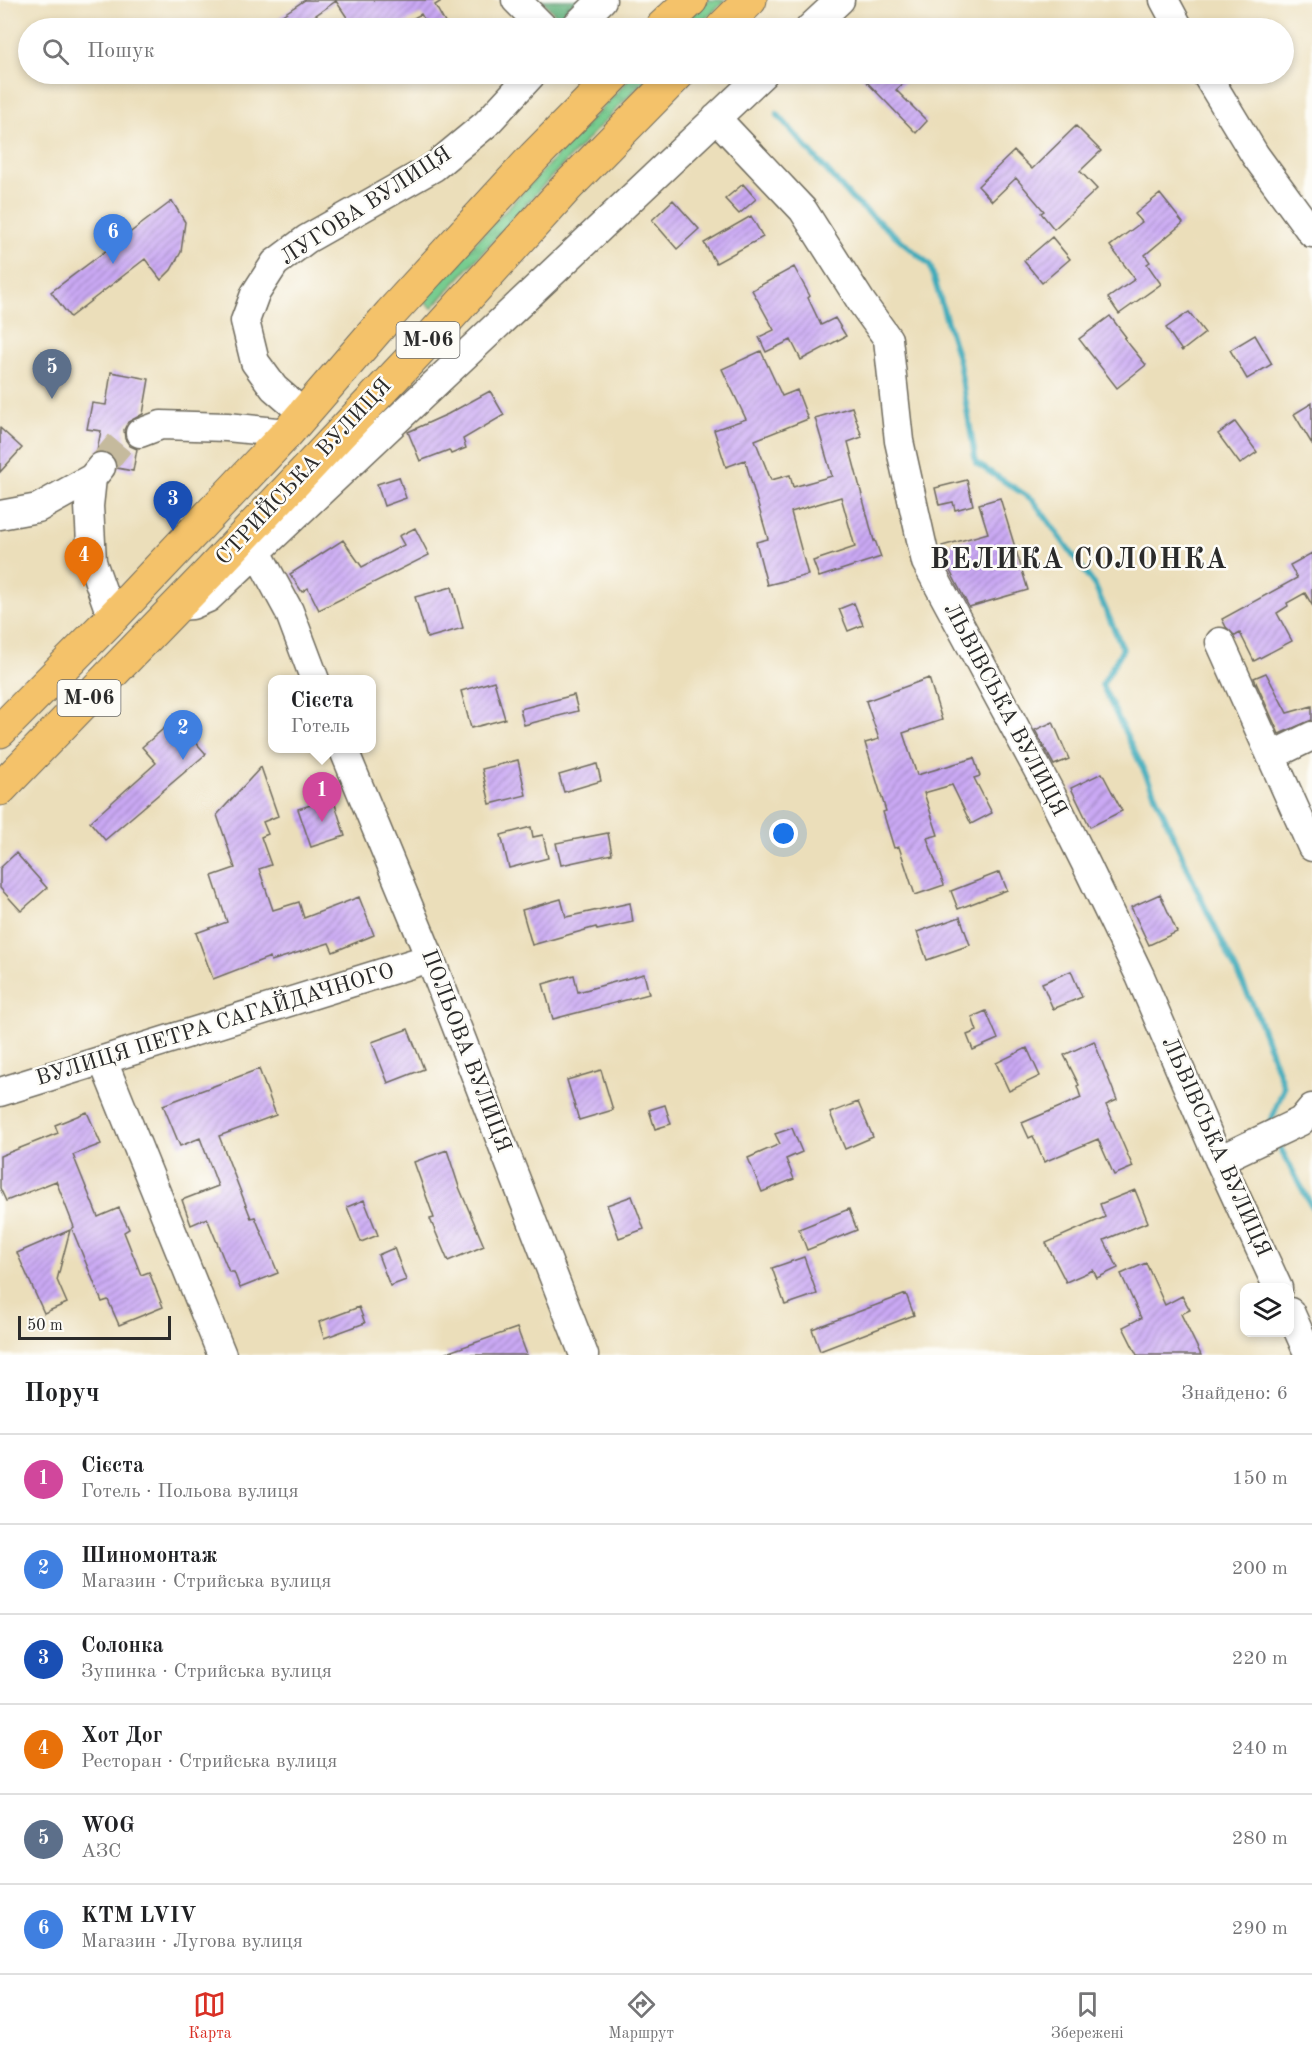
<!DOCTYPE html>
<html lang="uk">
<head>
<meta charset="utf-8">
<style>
  :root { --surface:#fff; --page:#f6f6f6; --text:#202124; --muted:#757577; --line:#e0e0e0; --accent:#d93025 }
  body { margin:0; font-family:"Old Standard TT",serif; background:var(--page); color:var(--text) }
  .controls { position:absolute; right:18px; bottom:18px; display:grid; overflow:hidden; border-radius:12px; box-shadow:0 3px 9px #0003 }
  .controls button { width:54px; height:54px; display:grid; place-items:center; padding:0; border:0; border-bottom:2px solid var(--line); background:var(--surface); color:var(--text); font:30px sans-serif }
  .scale { position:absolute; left:18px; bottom:15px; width:153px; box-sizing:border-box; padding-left:6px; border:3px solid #2b2b2b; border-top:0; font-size:16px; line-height:21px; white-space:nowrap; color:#2b2b2b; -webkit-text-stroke:4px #fdfcf7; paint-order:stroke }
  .you { position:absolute; left:784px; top:834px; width:21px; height:21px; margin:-15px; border:4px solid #fff; border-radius:50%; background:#1a73e8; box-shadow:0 0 0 9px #1a73e833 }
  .badge { display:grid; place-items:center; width:39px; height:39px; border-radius:50%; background:var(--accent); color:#fff; font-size:20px; font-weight:700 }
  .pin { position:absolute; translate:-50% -50px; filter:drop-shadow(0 2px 3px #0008) }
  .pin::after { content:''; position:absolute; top:32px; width:21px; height:18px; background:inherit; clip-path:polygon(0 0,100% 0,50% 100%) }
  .popup { position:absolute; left:268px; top:675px; width:108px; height:78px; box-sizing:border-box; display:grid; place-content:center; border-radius:12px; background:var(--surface); filter:drop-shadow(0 2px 4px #0005); font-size:20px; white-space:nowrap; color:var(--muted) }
  .popup b { font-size:22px; color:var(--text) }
  .popup::after { content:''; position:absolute; left:50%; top:100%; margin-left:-12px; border:12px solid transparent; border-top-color:var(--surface) }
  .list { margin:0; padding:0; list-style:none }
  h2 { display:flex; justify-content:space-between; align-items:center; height:78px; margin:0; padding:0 24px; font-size:26px }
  h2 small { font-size:20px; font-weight:400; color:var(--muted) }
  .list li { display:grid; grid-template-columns:39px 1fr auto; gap:18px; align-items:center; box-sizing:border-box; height:90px; padding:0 24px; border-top:2px solid var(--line) }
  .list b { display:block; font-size:22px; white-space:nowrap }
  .list p { margin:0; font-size:20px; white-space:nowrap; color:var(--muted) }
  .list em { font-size:20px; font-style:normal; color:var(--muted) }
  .icon { flex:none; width:33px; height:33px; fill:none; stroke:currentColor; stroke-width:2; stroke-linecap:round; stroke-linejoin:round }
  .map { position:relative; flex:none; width:1312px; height:1355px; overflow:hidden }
  .search { position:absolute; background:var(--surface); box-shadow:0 3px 9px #0003; left:18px; right:18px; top:18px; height:66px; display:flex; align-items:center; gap:15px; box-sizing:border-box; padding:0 21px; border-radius:33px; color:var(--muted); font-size:22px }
  .sheet { height:618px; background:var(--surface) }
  nav { display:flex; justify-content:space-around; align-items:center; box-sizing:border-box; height:84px; border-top:2px solid var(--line); background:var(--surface); font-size:16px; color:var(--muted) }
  nav a { display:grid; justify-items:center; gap:3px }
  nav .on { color:var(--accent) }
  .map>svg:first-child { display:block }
  .grass { fill:url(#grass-tufts); stroke:#517c5d; stroke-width:1.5 }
  .forest { fill:url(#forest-firs); stroke:#466e52; stroke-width:1.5 }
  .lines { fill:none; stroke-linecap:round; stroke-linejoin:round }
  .stream { stroke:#3caaba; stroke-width:6 }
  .building { fill:url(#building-hatch) }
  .minor-tunnel { stroke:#c5ba9d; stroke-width:28; stroke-dasharray:28 14; stroke-linecap:butt }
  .minor-casing { stroke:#6e6a5d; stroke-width:31 }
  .highway-casing { stroke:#6e6a5d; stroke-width:35 }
  .minor { stroke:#fff; stroke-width:28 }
  .highway { stroke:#f4c26a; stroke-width:33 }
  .labels { text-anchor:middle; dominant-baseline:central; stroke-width:5; stroke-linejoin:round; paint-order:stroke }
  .shield { fill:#fdfcf7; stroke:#6a6a68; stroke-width:1.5 }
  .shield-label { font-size:21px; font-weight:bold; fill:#2b2b2b }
  .street-label { font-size:22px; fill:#2b2b2b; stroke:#fdfcf7 }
  .district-label { font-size:28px; font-weight:bold; letter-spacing:1.5px; fill:#2b2b2b; stroke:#fdfcf7 }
</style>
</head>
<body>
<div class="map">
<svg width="1312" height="1355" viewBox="0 0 1312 1355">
  <defs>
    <pattern id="grass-tufts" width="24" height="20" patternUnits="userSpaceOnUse" patternTransform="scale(1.5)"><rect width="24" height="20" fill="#77cc8f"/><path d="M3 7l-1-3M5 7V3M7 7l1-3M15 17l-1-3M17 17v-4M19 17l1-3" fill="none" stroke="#67af7c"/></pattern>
    <pattern id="forest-firs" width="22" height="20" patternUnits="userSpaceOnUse" patternTransform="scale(1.5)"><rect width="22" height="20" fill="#61b07a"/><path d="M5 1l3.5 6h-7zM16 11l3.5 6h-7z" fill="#508f64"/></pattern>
    <pattern id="building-hatch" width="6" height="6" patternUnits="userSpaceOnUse" patternTransform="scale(1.5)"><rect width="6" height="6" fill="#caa9f4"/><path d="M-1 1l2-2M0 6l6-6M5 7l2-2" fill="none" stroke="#a48ac6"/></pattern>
  </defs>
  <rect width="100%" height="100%" fill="#fdfcf7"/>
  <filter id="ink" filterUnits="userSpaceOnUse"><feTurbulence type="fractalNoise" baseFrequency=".0167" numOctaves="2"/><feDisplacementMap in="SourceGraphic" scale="12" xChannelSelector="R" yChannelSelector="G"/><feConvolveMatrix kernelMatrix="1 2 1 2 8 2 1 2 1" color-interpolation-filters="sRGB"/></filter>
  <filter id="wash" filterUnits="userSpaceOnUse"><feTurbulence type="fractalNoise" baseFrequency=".008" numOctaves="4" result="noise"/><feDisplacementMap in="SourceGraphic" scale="24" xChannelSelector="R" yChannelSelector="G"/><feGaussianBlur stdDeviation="1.35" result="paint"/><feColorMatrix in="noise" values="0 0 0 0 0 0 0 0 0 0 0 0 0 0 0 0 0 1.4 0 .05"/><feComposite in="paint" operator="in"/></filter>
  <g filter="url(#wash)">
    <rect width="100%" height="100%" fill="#ebdeba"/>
    <!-- grass -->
    <path class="grass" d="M708,0h18l-31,28h-17z
      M634,74h16l-99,103 -119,131 -10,-9z"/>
    <!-- forest -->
    <path class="forest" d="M542,0h38l-19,21z"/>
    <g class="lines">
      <!-- stream -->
      <path class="stream" d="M777,114l75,85 78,66 29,97 17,101 57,37 62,86 28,63 -21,36 46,94 55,124 52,106 29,78 -15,39
        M1277,1142l35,65"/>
    </g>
    <g id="blocks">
      <!-- building -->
      <path class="building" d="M305,0h138l-8,5 13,23h-19l-8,-14 -25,14h-42l-18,-27 -30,21 4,6h-25l-7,-10z
        M863,74h16l2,2 2,-2h31l-18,16 31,31 -11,12 -55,-57z
        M1076,126l25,25 -21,20 17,18 -43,40 -13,-16 3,-2 -28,-33 -24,23 -14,-15 36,-35 18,18z
        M743,184l13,15 -17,15 -14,-15z
        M1160,194l23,29 -38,32 5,7 -3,2 14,20 -42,30 -11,-16 27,-19 -25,-33 32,-24 -7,-8z
        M673,200l26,29 -22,20 -25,-29z
        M172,201l13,21 -4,30 -10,18 -10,10 -16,-21 -75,58 -19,-25z
        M751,216l12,21 -47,26 -12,-20z
        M1052,237l18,22 -28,24 -18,-22z
        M794,267l16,29 -2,2 13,27 14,-7 11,18 -45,24 -10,-20 -25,12 -7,-15 15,-7 -22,-40z
        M1189,312l16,21 -23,18 -16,-23z
        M1110,316l16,21 -2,1 22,27 -29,23 -38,-49z
        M1255,335l17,29 -25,15 -17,-29z
        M761,351l21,45 15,-6 11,29 -53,21 16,40 19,-5 3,12 39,-11 -17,-58 37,-11 10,30 -14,5 26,99 1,-1 6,17 -62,20 -6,-16 42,-14 -14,-50 -50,15 17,63 -41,10 -11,-43 12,-3 -23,-79 -19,7 -12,-37 32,-11 -24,-50z
        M111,372l38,7 -6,35 -15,8 -4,8 1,9 5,7 7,3 -4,22 -16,-3 -1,-7 -5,-7 -7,-3h-7l4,-20 -14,-2 5,-26 14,2z
        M490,391l14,24 -41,24 3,9 -15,6 -2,-4 -29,11 -12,-29 40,-18z
        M1312,403v41l-18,-30z
        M1235,422l22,30 -17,12 -22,-30z
        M0,428l22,20 -22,24z
        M399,477l7,21 -22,8 -7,-22z
        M967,480l6,25 -18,5 -2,-8 -14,3 -4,-17z
        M1000,498l28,92 -59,17 -20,-38 -7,-23 46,-13 -9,-29z
        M415,528l14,27 -110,55 -11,-22 -6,4 -12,-18 53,-34 19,27 42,-22 -5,-9z
        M1312,553v52l-7,-12 -18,10 1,3 -11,7 15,28 -38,20 -14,-28 -5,3 -9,-9 -4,-8 75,-41 -7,-13z
        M452,587l11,41 -36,10 -12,-41z
        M854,603l9,22 -15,6 -9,-22z
        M1266,673l21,40 25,-7v14l-33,14 -25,-56z
        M929,678l13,42 -39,13 14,42 57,-17 6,18 -6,2 18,35 -21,11 -19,-39 -28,8 14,42 -11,3 17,47 -29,10 -16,-48 -5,1 -11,-36 3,-1 -21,-68 14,-4 -13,-38z
        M494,681l11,38 -34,9 -10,-37z
        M574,695l4,16 -54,14 -4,-16z
        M175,719l31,35 -101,86 -15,-18 66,-59 -14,-16z
        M1053,722l16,37 -15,6 -19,-35z
        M518,760l8,35 -36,9 -8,-35z
        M597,764l4,17 -37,11 -5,-17z
        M261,767l17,49 -15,6 5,12 -7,3 10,28 -12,4 14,41 26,-8 5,16 55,-21 15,38 -41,17 -4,-9 -58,18 -1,-4 -57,22 -17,-46 31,-11 -15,-46 23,-8 -18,-53z
        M1102,773l20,38 -32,16 -19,-39z
        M333,798l12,38 -34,11 -13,-38z
        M531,827l2,10 10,-2 5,23 -39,10 -8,-33z
        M608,833l4,21 -51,11 -5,-22z
        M16,853l31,35 -26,23 -21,-23v-20z
        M1000,872l7,18 -49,19 -7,-18z
        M1160,894l17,38 -28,13 -18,-38z
        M561,899l5,18 64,-14 3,19 -36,8 -1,-3 -64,18 -10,-35z
        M960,917l10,28 -43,15 -10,-28z
        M1071,971l11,26 -29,12 -11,-26z
        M644,974l5,20 -96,25 -10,-35 31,-9 4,17z
        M986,1011l12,28 -25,11 -6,-15 10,-4 -5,-14z
        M408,1029l16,40 -36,14 -16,-41z
        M1094,1041l23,59 -11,5 27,62 -19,8 -16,-36 -54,23 -11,-26 -4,2 -7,-15 59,-25 -4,-12 2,-1 -15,-30z
        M1027,1048l13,28 -31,15 -13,-28z
        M259,1069l17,46 -57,21 32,82 4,-1 23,56 -38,15 -6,-16h-5l-22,-54 -16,7 -9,-25 36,-14 -18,-48 -20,8 -17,-41z
        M601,1070l12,40 -34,10 -12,-40z
        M858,1102l15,35 -28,12 -15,-36z
        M665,1105l6,19 -16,5 -6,-19z
        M87,1112l14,32 -28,11 25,62 21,-9 10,21 -5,3 17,43 8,-3 14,35 -44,18 -11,-25 -6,2 -30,-73 2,-2 -18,-46 -50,20 -6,-13v-32l58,-23 -3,-8z
        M792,1128l10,24 -16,7 8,20 -32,13 -14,-34 32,-14 -5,-10z
        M447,1150l12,37 25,59 -36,15 -18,-42 4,-1 -20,-56z
        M1135,1190l13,32 -44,18 14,28 -21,10 -4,-8 -27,12 -20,-39 59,-26 -5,-13z
        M632,1196l12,33 -25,9 -12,-33z
        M364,1200l14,35 -17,7 -14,-35z
        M849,1209l8,21 -50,20 -8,-21z
        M70,1230l-13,50 10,23 -23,10 -27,-60z
        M394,1248l12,32 -16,6 -12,-31z
        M804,1257l13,37 -32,11 -13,-37z
        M1146,1263l19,42 17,-9 8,14 -9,4 20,41h-64l-14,-28 18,-9 -20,-44z
        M906,1294l8,21 -94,36 -8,-22z
        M359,1307l6,16 -41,15 -5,-16z
        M517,1328l10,27h-80l-1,-2z"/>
    </g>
  </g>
  <g filter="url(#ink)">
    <use href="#blocks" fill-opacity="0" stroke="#6e6a5d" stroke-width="1.5"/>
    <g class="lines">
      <!-- minor-tunnel -->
      <path class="minor-tunnel" d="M102,465l18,-22 20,-10"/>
      <defs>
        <path id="minor" d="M516,0l28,28
          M1164,0l15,28
          M574,28l28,-28
          M810,28l30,-28
          M1206,74l49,81 57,78
          M716,118l87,92 59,93 26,36 11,102 27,121 126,234 33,66 55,114 75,175 63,137
          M304,414l-30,-26 -19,-26 -10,-41 10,-27 20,-31 32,-24 127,-72 52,-43 46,-50
          M140,433l21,-8 66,2 60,6
          M92,478l-3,28 3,56 20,56
          M0,515l38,-7 54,-30 9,-11
          M257,552l32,59 26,69
          M177,606l15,-1 16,-7 555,-524
          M1220,642l92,205
          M343,748l87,210 154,397
          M1271,756l41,-20
          M103,1061l119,294
          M0,1092l430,-134
          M1219,1160l82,-39 11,-13
          M1290,1312l19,43"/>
        <path id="highway" d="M661,28l30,-28
          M722,28l28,-28
          M0,731l112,-113 175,-185 104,-120 143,-156 82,-83
          M0,789l209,-216 215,-228 143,-158 111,-113"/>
      </defs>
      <!-- minor casing -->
      <use href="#minor" class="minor-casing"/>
      <!-- highway casing -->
      <use href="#highway" class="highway-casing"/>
      <!-- minor -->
      <use href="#minor" class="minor"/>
      <!-- highway -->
      <use href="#highway" class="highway"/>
    </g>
  </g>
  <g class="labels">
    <!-- shield labels -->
    <g class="shield">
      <rect x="396.5" y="322" width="63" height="36" rx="4.5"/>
      <rect x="57.5" y="680" width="63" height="36" rx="4.5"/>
    </g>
    <g class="shield-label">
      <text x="428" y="340">М-06</text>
      <text x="89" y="698">М-06</text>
    </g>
    <!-- street labels -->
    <g class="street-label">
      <text transform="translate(366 206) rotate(-33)">ЛУГОВА ВУЛИЦЯ</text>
      <text transform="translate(304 472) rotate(-47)">СТРИЙСЬКА ВУЛИЦЯ</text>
      <text transform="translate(1005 710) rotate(62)">ЛЬВІВСЬКА ВУЛИЦЯ</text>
      <text transform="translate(215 1025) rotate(-17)">ВУЛИЦЯ ПЕТРА САГАЙДАЧНОГО</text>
      <text transform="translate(466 1051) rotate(69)">ПОЛЬОВА ВУЛИЦЯ</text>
      <text transform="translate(1216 1147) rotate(66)">ЛЬВІВСЬКА ВУЛИЦЯ</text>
    </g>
    <!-- district labels -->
    <g class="district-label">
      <text x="1079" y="561">ВЕЛИКА СОЛОНКА</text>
    </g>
  </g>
</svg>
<div class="controls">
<button><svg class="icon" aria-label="layers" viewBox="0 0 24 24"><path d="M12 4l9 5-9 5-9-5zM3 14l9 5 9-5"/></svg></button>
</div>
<div class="scale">50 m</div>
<div class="you"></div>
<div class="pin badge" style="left:322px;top:822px;background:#d1479c">1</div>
<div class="popup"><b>Сієста</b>Готель</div>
<div class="pin badge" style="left:183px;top:760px;background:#3f7fe0">2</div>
<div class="pin badge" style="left:173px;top:531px;background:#1a4fb4">3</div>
<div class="pin badge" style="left:84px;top:587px;background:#e8710a">4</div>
<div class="pin badge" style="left:52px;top:399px;background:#5c6f8a">5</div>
<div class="pin badge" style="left:113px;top:264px;background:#3f7fe0">6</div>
<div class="search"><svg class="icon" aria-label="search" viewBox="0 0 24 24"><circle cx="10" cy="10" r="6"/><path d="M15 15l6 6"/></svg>Пошук</div>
</div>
<section class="sheet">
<h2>Поруч<small>Знайдено: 6</small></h2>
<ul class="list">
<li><span class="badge" style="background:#d1479c">1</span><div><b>Сієста</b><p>Готель · Польова вулиця</p></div><em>150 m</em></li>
<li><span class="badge" style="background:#3f7fe0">2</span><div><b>Шиномонтаж</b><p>Магазин · Стрийська вулиця</p></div><em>200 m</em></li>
<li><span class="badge" style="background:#1a4fb4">3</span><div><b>Солонка</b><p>Зупинка · Стрийська вулиця</p></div><em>220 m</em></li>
<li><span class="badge" style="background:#e8710a">4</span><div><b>Хот Дог</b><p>Ресторан · Стрийська вулиця</p></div><em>240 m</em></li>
<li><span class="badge" style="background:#5c6f8a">5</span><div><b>WOG</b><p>АЗС</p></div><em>280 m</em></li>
<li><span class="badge" style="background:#3f7fe0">6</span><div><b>KTM LVIV</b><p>Магазин · Лугова вулиця</p></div><em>290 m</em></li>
</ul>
</section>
<nav>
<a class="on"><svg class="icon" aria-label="map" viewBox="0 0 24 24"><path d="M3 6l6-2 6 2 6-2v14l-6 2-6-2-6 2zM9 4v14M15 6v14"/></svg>Карта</a>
<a><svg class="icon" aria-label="directions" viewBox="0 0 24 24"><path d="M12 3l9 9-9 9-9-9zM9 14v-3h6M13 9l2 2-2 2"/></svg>Маршрут</a>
<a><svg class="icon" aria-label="saved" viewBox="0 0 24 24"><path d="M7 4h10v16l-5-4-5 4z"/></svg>Збережені</a>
</nav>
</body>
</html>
